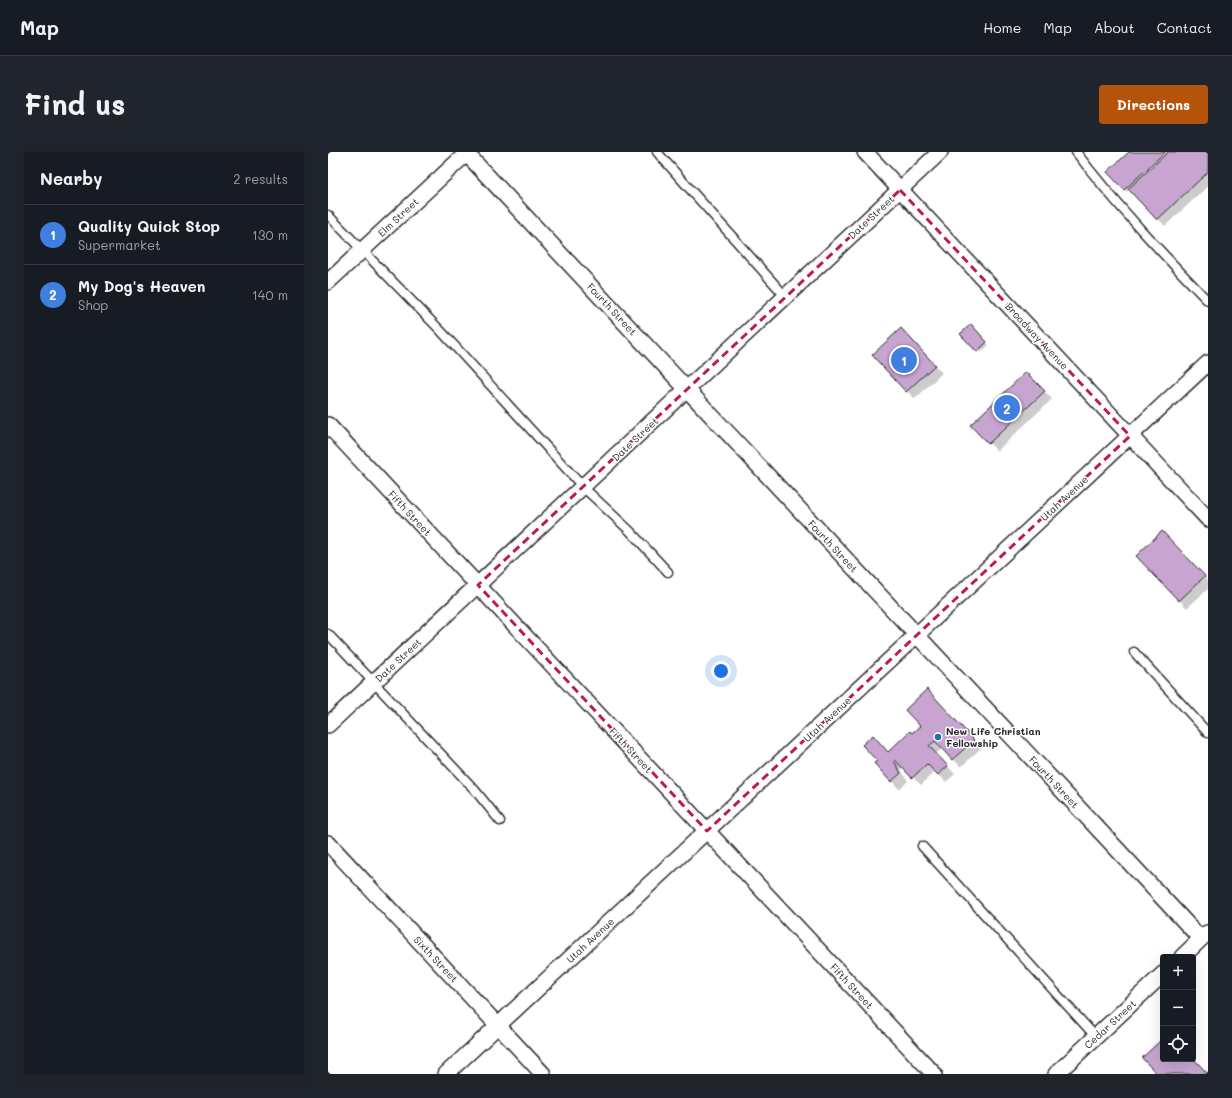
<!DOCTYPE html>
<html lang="en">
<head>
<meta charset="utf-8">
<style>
  :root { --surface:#171b24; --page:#20242c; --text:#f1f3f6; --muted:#9ea1a6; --line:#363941; --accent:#b45309 }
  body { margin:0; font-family:Mali,sans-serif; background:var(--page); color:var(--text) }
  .controls { position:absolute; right:12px; bottom:12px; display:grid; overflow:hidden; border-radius:4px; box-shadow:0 4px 16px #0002 }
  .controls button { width:36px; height:36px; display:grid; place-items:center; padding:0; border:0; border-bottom:1px solid var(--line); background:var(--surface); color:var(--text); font:20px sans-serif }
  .you { position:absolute; left:393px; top:519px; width:14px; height:14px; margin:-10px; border:3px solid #fff; border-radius:50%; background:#1a73e8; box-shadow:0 0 0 6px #1a73e833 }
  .badge { display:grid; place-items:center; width:26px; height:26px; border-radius:50%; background:var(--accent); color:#fff; font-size:13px; font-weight:700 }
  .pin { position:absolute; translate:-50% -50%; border:2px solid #fff; box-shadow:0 1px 4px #0006 }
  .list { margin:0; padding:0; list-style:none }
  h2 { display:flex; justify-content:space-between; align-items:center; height:52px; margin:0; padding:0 16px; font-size:17px }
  h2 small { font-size:13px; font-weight:400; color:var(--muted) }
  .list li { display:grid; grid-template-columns:26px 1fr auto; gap:12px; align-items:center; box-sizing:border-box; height:60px; padding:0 16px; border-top:1px solid var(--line) }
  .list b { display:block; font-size:15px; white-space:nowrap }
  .list p { margin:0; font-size:13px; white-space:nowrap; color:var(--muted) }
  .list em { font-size:13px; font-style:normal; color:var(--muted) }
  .icon { flex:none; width:22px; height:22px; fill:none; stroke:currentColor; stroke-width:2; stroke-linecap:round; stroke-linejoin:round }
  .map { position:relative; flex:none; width:880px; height:922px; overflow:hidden; border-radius:4px }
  header { display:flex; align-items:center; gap:24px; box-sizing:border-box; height:56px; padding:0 20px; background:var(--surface); border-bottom:1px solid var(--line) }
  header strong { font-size:19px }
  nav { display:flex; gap:22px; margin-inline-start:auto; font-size:14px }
  .intro { display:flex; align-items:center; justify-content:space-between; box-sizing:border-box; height:96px; padding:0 24px }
  h1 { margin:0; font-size:28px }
  .button { padding:10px 18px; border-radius:4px; background:var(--accent); color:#fff; font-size:14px; font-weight:700 }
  main { display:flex; gap:24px; padding:0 24px }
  aside { flex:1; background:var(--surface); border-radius:4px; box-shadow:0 4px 16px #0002 }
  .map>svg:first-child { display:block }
  .shadow { fill:#0003 }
  .building { fill:#c7a5d0; stroke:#2b2b2b }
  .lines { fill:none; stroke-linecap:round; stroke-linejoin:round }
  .lane-casing { stroke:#2b2b2b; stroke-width:11 }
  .street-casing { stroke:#2b2b2b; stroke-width:18 }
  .lane { stroke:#fff; stroke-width:8 }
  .street { stroke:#fff; stroke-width:15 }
  .marked { fill:none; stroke:#c2185b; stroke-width:3; stroke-dasharray:8 5; stroke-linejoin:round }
  .poi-dot { fill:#1f6fb2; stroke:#fff; stroke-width:1.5 }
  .labels { text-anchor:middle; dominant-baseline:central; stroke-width:3; stroke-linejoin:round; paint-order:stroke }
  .street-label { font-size:10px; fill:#2b2b2b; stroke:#fff }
  .poi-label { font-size:10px; font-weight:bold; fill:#2b2b2b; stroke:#fff; text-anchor:start }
</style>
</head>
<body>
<header>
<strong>Map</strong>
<nav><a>Home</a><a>Map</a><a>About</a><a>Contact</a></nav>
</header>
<div class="intro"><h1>Find us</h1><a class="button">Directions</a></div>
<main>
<aside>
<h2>Nearby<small>2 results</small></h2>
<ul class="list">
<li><span class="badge" style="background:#3f7fe0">1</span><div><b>Quality Quick Stop</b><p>Supermarket</p></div><em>130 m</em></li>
<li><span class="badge" style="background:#3f7fe0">2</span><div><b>My Dog's Heaven</b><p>Shop</p></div><em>140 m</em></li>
</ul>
</aside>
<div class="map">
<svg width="880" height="922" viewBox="0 0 880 922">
  <rect width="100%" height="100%" fill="#fff"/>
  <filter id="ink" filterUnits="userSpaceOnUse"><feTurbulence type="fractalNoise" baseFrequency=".025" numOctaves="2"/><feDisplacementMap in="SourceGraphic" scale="8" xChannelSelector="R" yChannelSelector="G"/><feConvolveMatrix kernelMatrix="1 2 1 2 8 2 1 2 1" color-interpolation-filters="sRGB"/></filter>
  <g filter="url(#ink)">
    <!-- shadow -->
    <path class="shadow" d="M802,0h78v34l-43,40 -36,-37 -2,3 -19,-20z
      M643,174l18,19 -9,8 -18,-19z
      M580,185l34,36 -27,26 -8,-8z
      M698,221l26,26 -55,52 -25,-26z
      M842,388l38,40v9l-21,19 -50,-52z
      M607,546l46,50 -20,19 -18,-19 -7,6 19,20 -9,8 -11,-11 -14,14 -18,-18 -2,3 7,11 -9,8 -7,-8 -14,-20 43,-35z"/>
    <!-- building -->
    <path class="building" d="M801,0h36l-41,38 -17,-18z
      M840,0h40v20l-51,48 -29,-31z
      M643,172l16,18 -10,10 -17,-18z
      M573,176l34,37 -29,27 -34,-37z
      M698,220l19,19 -57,53 -18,-19z
      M834,379l43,45 -26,25 -43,-45z
      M599,537l47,51 -22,20 -17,-19 -6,5 19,20 -10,9 -11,-11 -15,14 -17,-18 -1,1 7,12 -10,9 -17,-19 3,-2 -15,-16 11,-10 15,17 22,-21 2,2 8,-7 -15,-16z
      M835,886v21l30,-1 15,16h-51l-15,-16z"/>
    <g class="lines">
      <defs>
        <path id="lane" d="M329,0l129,145
          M748,0c40,53 86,101 132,149
          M0,63l113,116 142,156 47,44 38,41
          M0,482l146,155 26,32
          M806,500l74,81
          M594,694l174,191"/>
        <path id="street" d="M137,0l736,787
          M537,0l343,367
          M0,130l140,-130
          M0,273l606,649
          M0,573l612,-573
          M0,691l215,231
          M854,805l25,-24
          M118,922l762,-711
          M728,922l107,-100"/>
      </defs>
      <!-- lane casing -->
      <use href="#lane" class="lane-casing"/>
      <!-- street casing -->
      <use href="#street" class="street-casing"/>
      <!-- lane -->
      <use href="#lane" class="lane"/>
      <!-- street -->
      <use href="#street" class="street"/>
    </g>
  </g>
  <!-- marked area -->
  <path class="marked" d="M572,38l230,246 -423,395 -229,-246z"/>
  <!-- markers -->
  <circle class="poi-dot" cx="610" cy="585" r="4"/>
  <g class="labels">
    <!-- street labels -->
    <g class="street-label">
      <text transform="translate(70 65) rotate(-43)">Elm Street</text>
      <text transform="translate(543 65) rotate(-43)">Date Street</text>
      <text transform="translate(284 157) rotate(47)">Fourth Street</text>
      <text transform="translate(709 184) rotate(47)">Broadway Avenue</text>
      <text transform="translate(307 287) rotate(-43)">Date Street</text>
      <text transform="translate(736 346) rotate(-43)">Utah Avenue</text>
      <text transform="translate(82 361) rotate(47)">Fifth Street</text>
      <text transform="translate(505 394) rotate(47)">Fourth Street</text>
      <text transform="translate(70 508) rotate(-43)">Date Street</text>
      <text transform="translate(499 567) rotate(-43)">Utah Avenue</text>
      <text transform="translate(303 598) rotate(47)">Fifth Street</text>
      <text transform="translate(726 630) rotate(47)">Fourth Street</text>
      <text transform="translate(262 788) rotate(-43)">Utah Avenue</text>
      <text transform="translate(108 807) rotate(47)">Sixth Street</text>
      <text transform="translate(524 834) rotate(47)">Fifth Street</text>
      <text transform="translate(782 872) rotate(-43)">Cedar Street</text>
    </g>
    <!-- poi labels -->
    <g class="poi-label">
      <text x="618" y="579">New Life Christian<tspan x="618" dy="12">Fellowship</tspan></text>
    </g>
  </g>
</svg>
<div class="controls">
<button>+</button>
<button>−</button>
<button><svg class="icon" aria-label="locate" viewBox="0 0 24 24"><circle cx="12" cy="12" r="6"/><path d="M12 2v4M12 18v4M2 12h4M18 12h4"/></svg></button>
</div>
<div class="you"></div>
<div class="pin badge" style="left:576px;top:208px;background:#3f7fe0">1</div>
<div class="pin badge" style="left:679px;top:256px;background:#3f7fe0">2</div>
</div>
</main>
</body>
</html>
